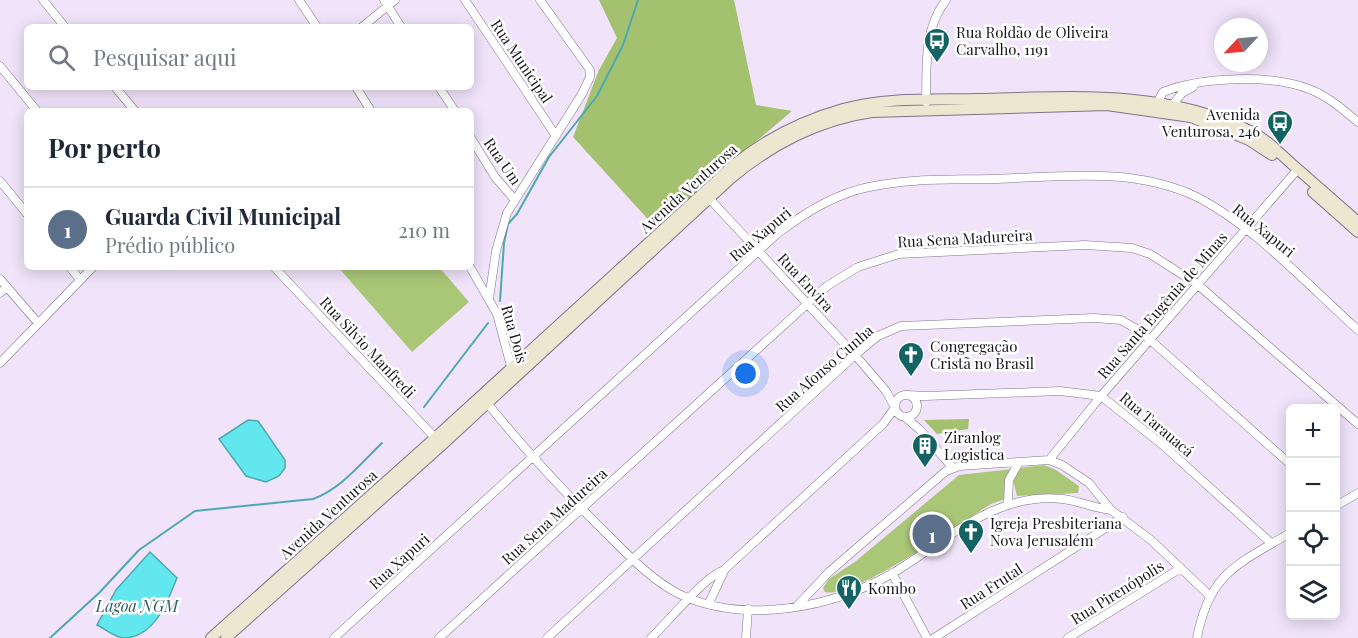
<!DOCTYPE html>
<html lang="pt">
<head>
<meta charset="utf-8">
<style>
  :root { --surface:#fff; --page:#f6f6f7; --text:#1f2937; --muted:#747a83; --line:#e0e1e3; --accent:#111827 }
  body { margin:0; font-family:"Playfair Display",serif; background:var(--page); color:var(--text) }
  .controls { position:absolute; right:18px; bottom:18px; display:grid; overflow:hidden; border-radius:9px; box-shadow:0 3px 15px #0003 }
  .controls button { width:54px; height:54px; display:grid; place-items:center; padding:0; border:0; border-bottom:2px solid var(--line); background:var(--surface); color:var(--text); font:30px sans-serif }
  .compass { position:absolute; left:1214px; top:18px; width:54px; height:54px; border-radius:50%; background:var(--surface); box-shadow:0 3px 15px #0003; rotate:244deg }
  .you { position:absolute; left:746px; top:374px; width:21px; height:21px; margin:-15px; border:4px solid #fff; border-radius:50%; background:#1a73e8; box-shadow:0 0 0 9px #1a73e833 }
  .badge { display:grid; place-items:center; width:39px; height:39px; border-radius:50%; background:var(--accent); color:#fff; font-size:20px; font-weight:700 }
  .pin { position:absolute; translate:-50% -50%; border:3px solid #fff; box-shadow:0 2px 6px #0006 }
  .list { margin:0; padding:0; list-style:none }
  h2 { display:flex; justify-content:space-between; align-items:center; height:78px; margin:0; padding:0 24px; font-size:26px }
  h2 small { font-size:20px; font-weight:400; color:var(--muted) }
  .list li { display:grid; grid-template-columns:39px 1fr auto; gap:18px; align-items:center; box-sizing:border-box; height:84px; padding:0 24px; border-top:2px solid var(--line) }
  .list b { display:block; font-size:22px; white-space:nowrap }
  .list p { margin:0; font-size:20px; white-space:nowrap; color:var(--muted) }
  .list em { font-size:20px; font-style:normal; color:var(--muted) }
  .icon { flex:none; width:33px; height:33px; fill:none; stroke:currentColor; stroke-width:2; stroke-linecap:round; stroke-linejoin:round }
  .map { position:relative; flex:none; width:1358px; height:638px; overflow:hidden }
  .search { position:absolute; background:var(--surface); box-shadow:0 3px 15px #0003; left:24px; top:24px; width:450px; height:66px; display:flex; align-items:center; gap:15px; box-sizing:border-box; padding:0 21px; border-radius:9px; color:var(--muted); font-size:22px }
  .panel { position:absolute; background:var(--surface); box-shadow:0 3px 15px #0003; left:24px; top:108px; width:450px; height:162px; border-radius:9px }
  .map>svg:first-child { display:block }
  .green { fill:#aac778 }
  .forest { fill:#a3c16e }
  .water { fill:#63e7ef; stroke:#4da8b0; stroke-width:1.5 }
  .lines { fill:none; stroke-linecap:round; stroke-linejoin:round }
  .stream { stroke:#4da8b0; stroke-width:2 }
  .street-casing { stroke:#7f7487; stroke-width:9 }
  .secondary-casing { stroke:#7f7487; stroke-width:12 }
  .street { stroke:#fff; stroke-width:8 }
  .secondary { stroke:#ede6d0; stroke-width:10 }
  .labels { text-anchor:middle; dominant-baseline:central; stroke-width:5; stroke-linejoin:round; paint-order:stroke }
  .poi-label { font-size:15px; fill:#19151c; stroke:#fff; text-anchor:start }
  .street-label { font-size:15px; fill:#19151c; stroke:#fff }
  .water-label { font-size:16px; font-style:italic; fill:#275f62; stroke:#fff }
</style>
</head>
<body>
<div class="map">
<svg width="1358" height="638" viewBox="0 0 1358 638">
  <rect width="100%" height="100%" fill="#f0e3fa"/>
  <!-- green -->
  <path class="green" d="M338,267h101l30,35 -57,50z
    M1044,465l12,5 23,16 -1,7 -61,3 -4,-16 6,-12z
    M1013,469l-5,29 -17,6c-29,18 -138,96 -166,88l-2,-4 6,-9 27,-18 103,-86z"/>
  <!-- forest -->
  <path class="forest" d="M599,0h135l22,105 36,6 -137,116 -82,-90 26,-67 18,-32z
    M969,419l-1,10 -31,5 -13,-14z"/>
  <!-- water -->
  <path class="water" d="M248,420l10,1 27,39v8l-6,8 -13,6 -20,-6 -27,-37z
    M150,552l27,26c-9,22 -22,60 -54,60 -8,-1 -18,-9 -26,-13l19,-35z"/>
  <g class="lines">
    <!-- stream -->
    <path class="stream" d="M500,301l4,-58 4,-19 9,-10 32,-57 48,-61 26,-51 15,-45
      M424,407l64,-84
      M50,638l50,-46 39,-42 56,-39 118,-12c28,-10 48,-36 69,-56"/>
    <defs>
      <path id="street" d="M43,0l22,27
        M299,0l18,27
        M384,0l17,27
        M465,0l91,136
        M362,27l33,-27
        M0,66l37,45
        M115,87l20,24
        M356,87l15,24
        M439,87l16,24
        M926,102c1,-36 -3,-72 20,-102
        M1156,105l7,-13c38,-15 108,-18 146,-3 19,7 34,21 49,33
        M1171,107l11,-14 11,-6
        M471,138l24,39 19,22
        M0,181l27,33
        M707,196l148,159 31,36 8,15
        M70,267l10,13
        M274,267l165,175
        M470,267l27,47 15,56
        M0,279l38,44
        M0,293l7,-6
        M489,299l7,-48 11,-38 75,-119 8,-17v-7l-50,-70
        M0,363l93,-96
        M895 406a11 11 0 1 1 22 0a11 11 0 1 1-22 0Z
        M908,395l18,1 134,-5 41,5 63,50 107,97
        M484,399c39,49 81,94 125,137 21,21 44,45 70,58 66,31 153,14 214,-21 53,-32 103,-82 170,-74 16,2 31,9 48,11
        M905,417l14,12 34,39
        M1049,460l52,-64 197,-227
        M1008,503l1,-23 9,-16
        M1336,506l22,-13
        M892,573l35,65
        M709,603l16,-34 158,-145 11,-15
        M796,607l33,-35 117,-101 14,-5 89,-6 13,5 27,18 22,27 40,30 58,55
        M334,638l443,-404c27,-21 57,-40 92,-47 40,-9 82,-7 122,-8 69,-2 142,-13 206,18 57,29 113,90 161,133
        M439,638l388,-352 31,-19 41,-13 186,-9 47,3 18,6 47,30 161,140
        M547,638l308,-283 23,-19 23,-10 193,-8 27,2 19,11 150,133
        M651,638c17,-16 54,-62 73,-68
        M746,638l2,-29
        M934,638l189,-121
        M1068,638l113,-70
        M1197,638c12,-65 41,-74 93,-105"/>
      <path id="secondary" d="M1313,192l45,40
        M211,638l224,-200 300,-274c31,-25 69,-44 108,-55 43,-12 91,-9 136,-10 93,-2 185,-10 271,32 17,8 29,22 43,34 22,19 43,38 65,57
        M226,638l216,-193 288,-266c40,-34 90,-60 142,-67l235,-7 84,12 58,23 23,15"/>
    </defs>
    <!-- street casing -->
    <use href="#street" class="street-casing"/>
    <!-- secondary casing -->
    <use href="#secondary" class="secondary-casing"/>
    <!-- street -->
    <use href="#street" class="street"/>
    <!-- secondary -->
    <use href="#secondary" class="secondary"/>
  </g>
  <!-- icons -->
  <defs>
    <symbol id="bus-pin" viewBox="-11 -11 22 30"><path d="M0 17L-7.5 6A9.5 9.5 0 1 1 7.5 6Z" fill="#136365" stroke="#fff"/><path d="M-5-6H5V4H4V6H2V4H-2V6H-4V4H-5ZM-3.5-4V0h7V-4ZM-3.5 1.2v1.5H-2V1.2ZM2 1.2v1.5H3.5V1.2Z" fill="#fff"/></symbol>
    <symbol id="church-pin" viewBox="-11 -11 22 30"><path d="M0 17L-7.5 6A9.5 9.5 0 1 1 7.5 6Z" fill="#136365" stroke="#fff"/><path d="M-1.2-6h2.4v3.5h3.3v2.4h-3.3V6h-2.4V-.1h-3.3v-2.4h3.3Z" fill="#fff"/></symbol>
    <symbol id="building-pin" viewBox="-11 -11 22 30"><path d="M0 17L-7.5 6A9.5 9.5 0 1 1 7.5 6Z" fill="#136365" stroke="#fff"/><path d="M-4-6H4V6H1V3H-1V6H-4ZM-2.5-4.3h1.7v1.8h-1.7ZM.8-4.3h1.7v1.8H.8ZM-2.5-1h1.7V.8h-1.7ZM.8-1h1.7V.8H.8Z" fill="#fff"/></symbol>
    <symbol id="restaurant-pin" viewBox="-11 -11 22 30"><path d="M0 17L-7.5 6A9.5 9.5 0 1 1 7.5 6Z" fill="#136365" stroke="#fff"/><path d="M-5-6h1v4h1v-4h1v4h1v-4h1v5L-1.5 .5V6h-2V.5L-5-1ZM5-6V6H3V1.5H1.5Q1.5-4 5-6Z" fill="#fff"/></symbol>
  </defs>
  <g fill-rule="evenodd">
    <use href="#bus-pin" x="922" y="26" width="30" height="40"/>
    <use href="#bus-pin" x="1265" y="108" width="30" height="40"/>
    <use href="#church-pin" x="896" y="340" width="30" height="40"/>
    <use href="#building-pin" x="910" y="431" width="30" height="40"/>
    <use href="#church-pin" x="956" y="517" width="30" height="40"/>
    <use href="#restaurant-pin" x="834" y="573" width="30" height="40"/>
  </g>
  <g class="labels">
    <!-- poi labels -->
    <g class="poi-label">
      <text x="956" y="32">Rua Roldão de Oliveira<tspan x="956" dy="17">Carvalho, 1191</tspan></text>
      <text x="1260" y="114" text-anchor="end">Avenida<tspan x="1260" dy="17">Venturosa, 246</tspan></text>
      <text x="930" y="346">Congregação<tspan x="930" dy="17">Cristã no Brasil</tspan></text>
      <text x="944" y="437">Ziranlog<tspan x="944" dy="17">Logistica</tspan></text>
      <text x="990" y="523">Igreja Presbiteriana<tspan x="990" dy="17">Nova Jerusalém</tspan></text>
      <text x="868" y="588">Kombo</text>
    </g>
    <!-- street labels -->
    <g class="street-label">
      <text transform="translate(522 61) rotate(56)">Rua Municipal</text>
      <text transform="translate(503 161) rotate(55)">Rua Um</text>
      <text transform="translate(688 188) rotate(-42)">Avenida Venturosa</text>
      <text transform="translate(1264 230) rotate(39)">Rua Xapuri</text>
      <text transform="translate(760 234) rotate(-40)">Rua Xapuri</text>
      <text transform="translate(965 238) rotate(-3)">Rua Sena Madureira</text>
      <text transform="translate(806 282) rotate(47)">Rua Envira</text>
      <text transform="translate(1162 305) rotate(-49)">Rua Santa Eugênia de Minas</text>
      <text transform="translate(515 334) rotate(74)">Rua Dois</text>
      <text transform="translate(368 347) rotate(47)">Rua Silvio Manfredi</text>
      <text transform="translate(824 368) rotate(-41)">Rua Afonso Cunha</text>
      <text transform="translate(1157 424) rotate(40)">Rua Tarauacá</text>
      <text transform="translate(328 514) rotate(-42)">Avenida Venturosa</text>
      <text transform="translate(554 516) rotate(-42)">Rua Sena Madureira</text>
      <text transform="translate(399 561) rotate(-42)">Rua Xapuri</text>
      <text transform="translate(991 586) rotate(-33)">Rua Frutal</text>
      <text transform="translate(1117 592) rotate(-32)">Rua Pirenópolis</text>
    </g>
    <!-- water labels -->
    <g class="water-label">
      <text x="137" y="605">Lagoa NGM</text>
    </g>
  </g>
</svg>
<div class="controls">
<button>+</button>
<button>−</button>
<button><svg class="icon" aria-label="locate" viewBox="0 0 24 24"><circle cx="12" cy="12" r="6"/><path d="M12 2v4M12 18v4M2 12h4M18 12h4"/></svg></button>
<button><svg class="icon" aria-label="layers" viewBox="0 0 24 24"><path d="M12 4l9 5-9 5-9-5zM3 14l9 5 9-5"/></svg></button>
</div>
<svg class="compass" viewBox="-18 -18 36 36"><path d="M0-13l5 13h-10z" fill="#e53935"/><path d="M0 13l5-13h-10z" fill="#747a83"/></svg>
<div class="you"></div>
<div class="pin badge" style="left:932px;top:534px;background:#5c6f8a">1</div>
<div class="search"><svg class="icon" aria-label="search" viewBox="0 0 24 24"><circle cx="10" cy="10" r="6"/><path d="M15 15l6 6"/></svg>Pesquisar aqui</div>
<section class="panel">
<h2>Por perto<small></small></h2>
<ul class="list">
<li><span class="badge" style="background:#5c6f8a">1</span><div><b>Guarda Civil Municipal</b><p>Prédio público</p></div><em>210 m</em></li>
</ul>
</section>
</div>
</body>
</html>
